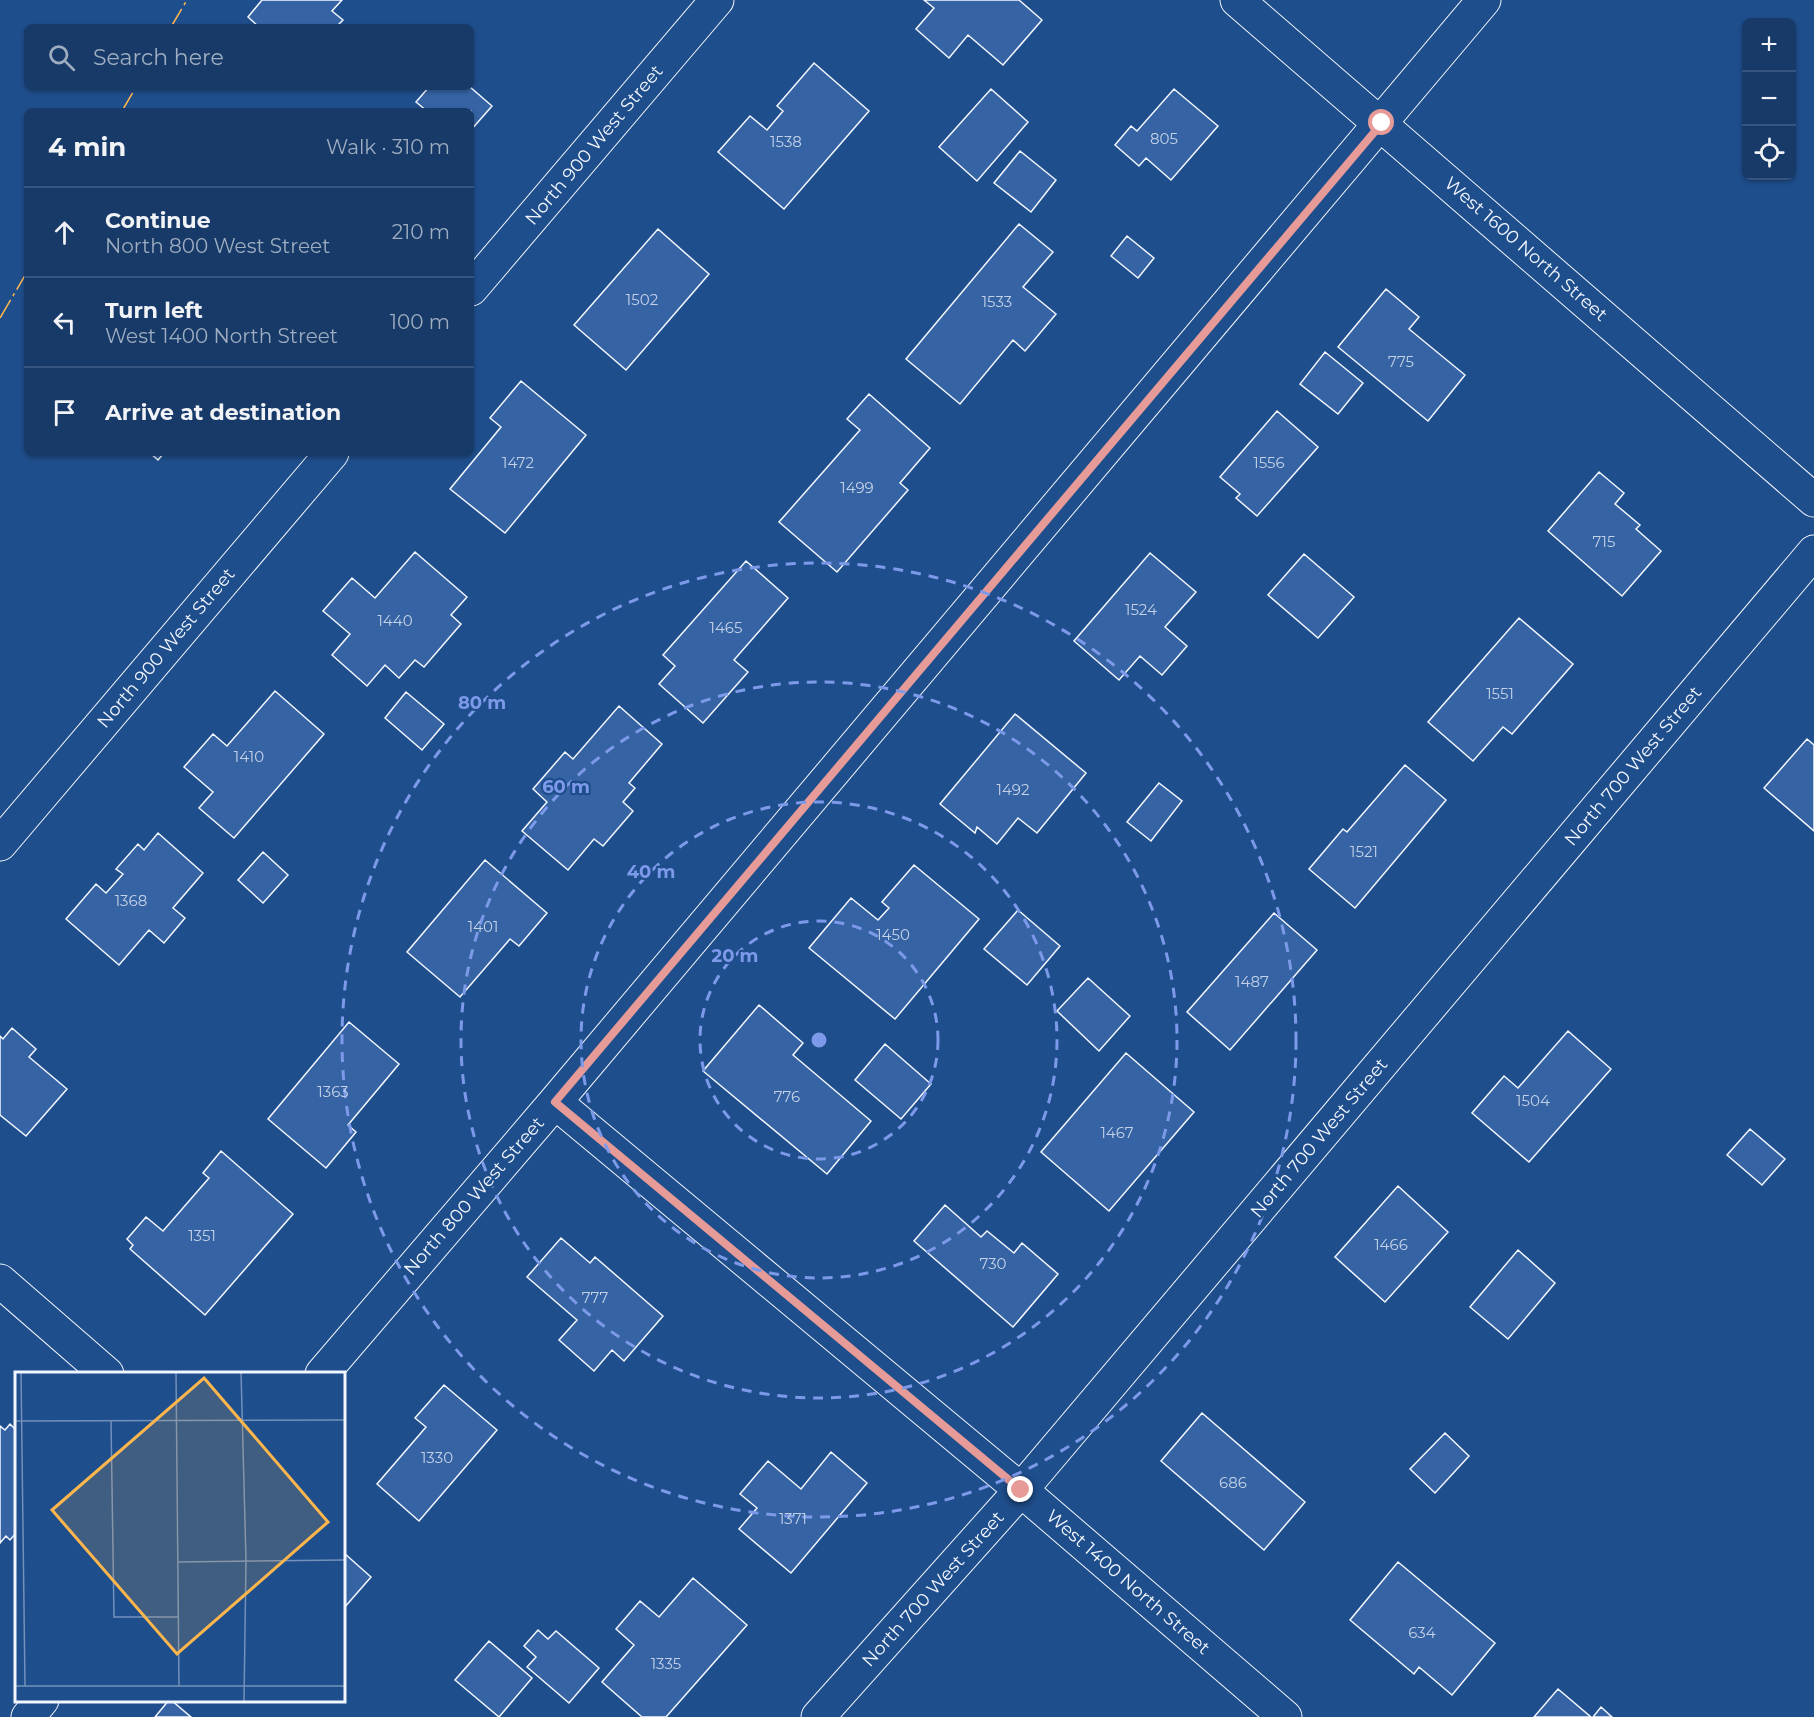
<!DOCTYPE html>
<html lang="en">
<head>
<meta charset="utf-8">
<style>
  :root { --surface:#173a69; --page:#20416f; --text:#f1f3f6; --muted:#9eadc0; --line:#36547d }
  body { margin:0; font-family:Montserrat,sans-serif; background:var(--page); color:var(--text) }
  .controls { position:absolute; right:18px; top:18px; display:grid; overflow:hidden; border-radius:9px; box-shadow:0 2px 4px #0004 }
  .controls button { width:54px; height:54px; display:grid; place-items:center; padding:0; border:0; border-bottom:2px solid var(--line); background:var(--surface); color:var(--text); font:30px sans-serif }
  .stop { position:absolute; width:18px; height:18px; margin:-14px; border:4px solid #e69b98; border-radius:50%; background:#fff }
  .stop.end { background:#e69b98; border-color:#fff; box-shadow:0 2px 6px #0008 }
  .list { margin:0; padding:0; list-style:none }
  h2 { display:flex; justify-content:space-between; align-items:center; height:78px; margin:0; padding:0 24px; font-size:26px }
  h2 small { font-size:20px; font-weight:400; color:var(--muted) }
  .list li { display:grid; grid-template-columns:39px 1fr auto; gap:18px; align-items:center; box-sizing:border-box; height:90px; padding:0 24px; border-top:2px solid var(--line) }
  .list b { display:block; font-size:22px; white-space:nowrap }
  .list p { margin:0; font-size:20px; white-space:nowrap; color:var(--muted) }
  .list em { font-size:20px; font-style:normal; color:var(--muted) }
  .icon { flex:none; width:33px; height:33px; fill:none; stroke:currentColor; stroke-width:2; stroke-linecap:round; stroke-linejoin:round }
  .map { position:relative; flex:none; width:1814px; height:1717px; overflow:hidden }
  .search { position:absolute; background:var(--surface); box-shadow:0 2px 4px #0004; left:24px; top:24px; width:450px; height:66px; display:flex; align-items:center; gap:15px; box-sizing:border-box; padding:0 21px; border-radius:9px; color:var(--muted); font-size:22px }
  .panel { position:absolute; background:var(--surface); box-shadow:0 2px 4px #0004; left:24px; top:108px; width:450px; height:348px; border-radius:9px }
  .map>svg:first-child { display:block }
  .building { fill:#3563a3; stroke:#f2f6ff; stroke-width:1.5 }
  .lines { fill:none; stroke-linecap:round; stroke-linejoin:round }
  .minor-casing { stroke:#f2f6ff; stroke-width:35 }
  .tertiary-casing { stroke:#f2f6ff; stroke-width:35 }
  .minor { stroke:#1f4e8c; stroke-width:33 }
  .tertiary { stroke:#1f4e8c; stroke-width:33 }
  .power { stroke:#ffb74d; stroke-width:1.5; stroke-dasharray:21 4.5 3 4.5; stroke-linecap:butt }
  .route { stroke:#e69b98; stroke-width:8 }
  .ring { fill:none; stroke:#7d9aea; stroke-width:3; stroke-dasharray:10 8 }
  .labels { text-anchor:middle; dominant-baseline:central; stroke-width:4.5; stroke-linejoin:round; paint-order:stroke }
  .number-label { font-size:15px; fill:#c3d1e8 }
  .street-label { font-size:18px; fill:#f2f6ff; stroke:#1f4e8c }
  .inset-road { fill:none; stroke:#7391ba; stroke-width:1.5 }
  .view { fill:#ffb74d; fill-opacity:0.15; stroke:#ffb74d; stroke-width:3 }
  .inset-edge { fill:none; stroke:#f2f6ff; stroke-width:3 }
  .centre { fill:#7d9aea; stroke:#1f4e8c; stroke-width:3 }
  .ring-label { font-size:18px; text-anchor:middle; font-weight:bold; fill:#7d9aea; stroke:#1f4e8c; stroke-width:4.5; stroke-linejoin:round; paint-order:stroke }
</style>
</head>
<body>
<div class="map">
<svg width="1814" height="1717" viewBox="0 0 1814 1717">
  <rect width="100%" height="100%" fill="#1f4e8c"/>
  <!-- building -->
  <path class="building" d="M262,0h80l-10,11 11,9 -7,7h-77l-11,-10z
    M924,0h95l23,20 -39,45 -35,-30 -19,23 -33,-29 18,-21z
    M814,63l55,48 -85,98 -66,-57 32,-36 17,14 16,-19 -6,-5z
    M429,87h41l22,19 -21,24v-19h-44l-11,-9z
    M991,89l37,33 -51,59 -38,-34z
    M1174,89l44,37 -47,54 -25,-22 -7,8 -24,-21 16,-19 6,5z
    M1020,151l36,29 -25,32 -37,-29z
    M1019,224l34,28 -30,35 33,27 -31,37 -12,-11 -53,64 -54,-45z
    M658,229l51,45 -83,96 -52,-45z
    M1127,236l27,22 -16,20 -27,-22z
    M1386,289l33,28 -10,12 56,46 -37,46 -90,-74z
    M1325,352l38,31 -25,31 -38,-30z
    M521,381l65,54 -81,98 -55,-44 51,-62 -11,-9z
    M869,394l61,54 -30,35 8,7 -71,82 -58,-50 81,-92 -13,-11z
    M1277,411l41,36 -61,69 -21,-18 4,-4 -20,-17z
    M150,453h14l-6,7z
    M1599,472l25,21 -9,11 25,21 -4,4 25,22 -39,45 -74,-65z
    M415,552l52,45 -16,18 10,9 -37,43 -9,-7 -16,18 -14,-13 -18,21 -35,-31 18,-21 -27,-23 29,-33 23,20z
    M1150,553l46,39 -31,35 22,19 -25,29 -22,-19 -21,24 -45,-39z
    M1304,554l50,43 -36,41 -50,-43z
    M746,561l42,37 -54,62 14,12 -45,51 -44,-39 16,-18 -12,-11z
    M1519,618l54,46 -61,70 -9,-7 -30,34 -45,-39z
    M275,691l49,43 -90,104 -35,-30 14,-16 -29,-25 29,-33 14,12z
    M406,692l38,32 -22,26 -37,-32z
    M619,706l43,38 -33,39 6,5 -12,14 10,9 -30,35 -9,-7 -26,31 -46,-39 25,-29 -14,-13 32,-37 8,7z
    M1015,714l71,59 -49,60 -19,-15 -21,26 -20,-17 -2,6 -35,-29z
    M1807,739l7,6v86l-50,-43z
    M1405,765l41,35 -91,108 -46,-39 34,-40 4,3z
    M1159,783l23,18 -31,40 -24,-19z
    M158,833l45,40 -30,35 12,10 -21,25 -15,-13 -30,35 -53,-46 30,-35 10,9 17,-19 -7,-5 22,-25 6,6z
    M263,852l25,23 -25,28 -25,-23z
    M485,860l62,53 -28,33 -9,-7 -50,58 -53,-45z
    M914,865l65,54 -84,100 -86,-71 42,-50 27,22 11,-12 -7,-6z
    M1018,910l42,36 -33,39 -43,-36z
    M1274,913l43,37 -87,100 -43,-38z
    M1088,978l42,38 -31,35 -42,-40z
    M759,1005l44,38 -10,12 78,66 -44,53 -124,-103z
    M349,1022l50,42 -51,61 8,7 -30,36 -58,-49z
    M12,1028l24,21 -7,8 38,32 -41,47 -26,-21v-79l3,3z
    M1568,1031l43,38 -82,93 -57,-49 32,-37 14,12z
    M885,1044l46,40 -30,35 -46,-39z
    M1126,1053l68,59 -85,99 -68,-59z
    M1750,1129l35,30 -23,26 -35,-30z
    M221,1151l72,63 -88,101 -75,-66 3,-4 -6,-6 19,-22 17,14 46,-53 -6,-5z
    M1398,1186l50,46 -63,70 -50,-45z
    M945,1205l36,32 6,-6 27,22 8,-10 36,31 -45,53 -99,-86z
    M561,1238l29,25 5,-6 68,59 -39,45 -12,-11 -18,21 -35,-31 18,-20 -50,-43z
    M1518,1250l37,33 -47,56 -38,-32z
    M444,1385l53,45 -78,91 -42,-37 49,-57 -11,-9z
    M1202,1413l103,89 -41,48 -103,-89z
    M10,1424l6,6v103l-6,7 -4,-4 -6,7v-117l5,4z
    M1445,1433l24,23 -34,37 -25,-24z
    M831,1452l36,31 -76,90 -52,-44 18,-21 -17,-14 28,-33 33,28z
    M344,1553l27,24 -27,31z
    M1398,1562l97,81 -43,52 -33,-28 -5,7 -64,-54z
    M693,1578l54,47 -81,92h-24l-40,-35 32,-37 -18,-16 24,-28 19,16z
    M538,1630l10,9 8,-8 43,37 -30,35 -42,-36 9,-10 -12,-11z
    M489,1641l43,37 -33,39 -44,-37z
    M1558,1689l33,28h-57z
    M169,1700h2l20,17h-36z
    M1601,1707l11,10h-19z"/>
  <g class="lines">
    <defs>
      <path id="minor" d="M471,289l246,-289
        M0,844l332,-391
        M555,1102l466,388 264,227
        M0,1281l107,93
        M322,1374l233,-272 929,-1102
        M28,1717l14,-17
        M818,1717l203,-227 793,-938"/>
      <path id="tertiary" d="M1237,0l577,500"/>
    </defs>
    <!-- minor casing -->
    <use href="#minor" class="minor-casing"/>
    <!-- tertiary casing -->
    <use href="#tertiary" class="tertiary-casing"/>
    <!-- minor -->
    <use href="#minor" class="minor"/>
    <!-- tertiary -->
    <use href="#tertiary" class="tertiary"/>
    <!-- power -->
    <path class="power" d="M171,27l16,-27
      M122,111l14,-24
      M0,318l27,-46"/>
  </g>
  <g class="lines">
    <!-- route -->
    <path class="route" d="M1021,1490l-466,-388 827,-979"/>
  </g>
  <!-- distance rings -->
  <g class="ring">
    <circle cx="819" cy="1040" r="119"/>
    <circle cx="819" cy="1040" r="238"/>
    <circle cx="819" cy="1040" r="358"/>
    <circle cx="819" cy="1040" r="477"/>
  </g>
  <g class="labels">
    <!-- number labels -->
    <g class="number-label">
      <text x="1164" y="138">805</text>
      <text x="786" y="141">1538</text>
      <text x="642" y="299">1502</text>
      <text x="997" y="301">1533</text>
      <text x="1401" y="361">775</text>
      <text x="518" y="462">1472</text>
      <text x="1269" y="462">1556</text>
      <text x="857" y="487">1499</text>
      <text x="1604" y="541">715</text>
      <text x="1141" y="609">1524</text>
      <text x="395" y="620">1440</text>
      <text x="726" y="627">1465</text>
      <text x="1500" y="693">1551</text>
      <text x="249" y="756">1410</text>
      <text x="1013" y="789">1492</text>
      <text x="1364" y="851">1521</text>
      <text x="131" y="900">1368</text>
      <text x="483" y="926">1401</text>
      <text x="893" y="934">1450</text>
      <text x="1252" y="981">1487</text>
      <text x="333" y="1091">1363</text>
      <text x="787" y="1096">776</text>
      <text x="1533" y="1100">1504</text>
      <text x="1117" y="1132">1467</text>
      <text x="202" y="1235">1351</text>
      <text x="1391" y="1244">1466</text>
      <text x="993" y="1263">730</text>
      <text x="595" y="1297">777</text>
      <text x="437" y="1457">1330</text>
      <text x="1233" y="1482">686</text>
      <text x="793" y="1518">1371</text>
      <text x="1422" y="1632">634</text>
      <text x="666" y="1663">1335</text>
    </g>
    <!-- street labels -->
    <g class="street-label">
      <text transform="translate(594 145) rotate(-50)">North 900 West Street</text>
      <text transform="translate(1526 249) rotate(41)">West 1600 North Street</text>
      <text transform="translate(166 648) rotate(-50)">North 900 West Street</text>
      <text transform="translate(1633 766) rotate(-50)">North 700 West Street</text>
      <text transform="translate(1319 1138) rotate(-50)">North 700 West Street</text>
      <text transform="translate(474 1196) rotate(-49)">North 800 West Street</text>
      <text transform="translate(1128 1582) rotate(41)">West 1400 North Street</text>
      <text transform="translate(933 1589) rotate(-48)">North 700 West Street</text>
    </g>
  </g>
  <!-- overview -->
  <g transform="translate(15 1372)">
    <rect width="330" height="330" fill="#1f4e8c"/>
    <path class="inset-road" d="M6,0l4,314M161,0l3,314M226,0l5,188 -2,142M0,49l330,-1M96,49l3,196h65M163,190l167,-2M0,314h330"/>
    <path class="view" d="M189,6l124,144 -151,132 -125,-144z"/>
    <rect width="330" height="330" class="inset-edge"/>
  </g>
  <circle cx="819" cy="1040" r="9" class="centre"/>
  <g class="ring-label">
    <text x="482" y="709">80 m</text>
    <text x="566" y="793">60 m</text>
    <text x="651" y="878">40 m</text>
    <text x="735" y="962">20 m</text>
  </g>
</svg>
<div class="controls">
<button>+</button>
<button>−</button>
<button><svg class="icon" aria-label="locate" viewBox="0 0 24 24"><circle cx="12" cy="12" r="6"/><path d="M12 2v4M12 18v4M2 12h4M18 12h4"/></svg></button>
</div>
<div class="stop" style="left:1382px;top:123px"></div>
<div class="stop end" style="left:1021px;top:1490px"></div>
<div class="search"><svg class="icon" aria-label="search" viewBox="0 0 24 24"><circle cx="10" cy="10" r="6"/><path d="M15 15l6 6"/></svg>Search here</div>
<section class="panel">
<h2>4 min<small>Walk · 310 m</small></h2>
<ul class="list">
<li><svg class="icon" aria-label="ahead" viewBox="0 0 24 24"><path d="M12 20V5M6 11l6-6 6 6"/></svg><div><b>Continue</b><p>North 800 West Street</p></div><em>210 m</em></li>
<li><svg class="icon" aria-label="left" viewBox="0 0 24 24"><path d="M17 20v-9H6M10 6l-5 5 5 5"/></svg><div><b>Turn left</b><p>West 1400 North Street</p></div><em>100 m</em></li>
<li><svg class="icon" aria-label="arrive" viewBox="0 0 24 24"><path d="M6 21V4h12l-3 4 3 4H6"/></svg><div><b>Arrive at destination</b></div></li>
</ul>
</section>
</div>
</body>
</html>
